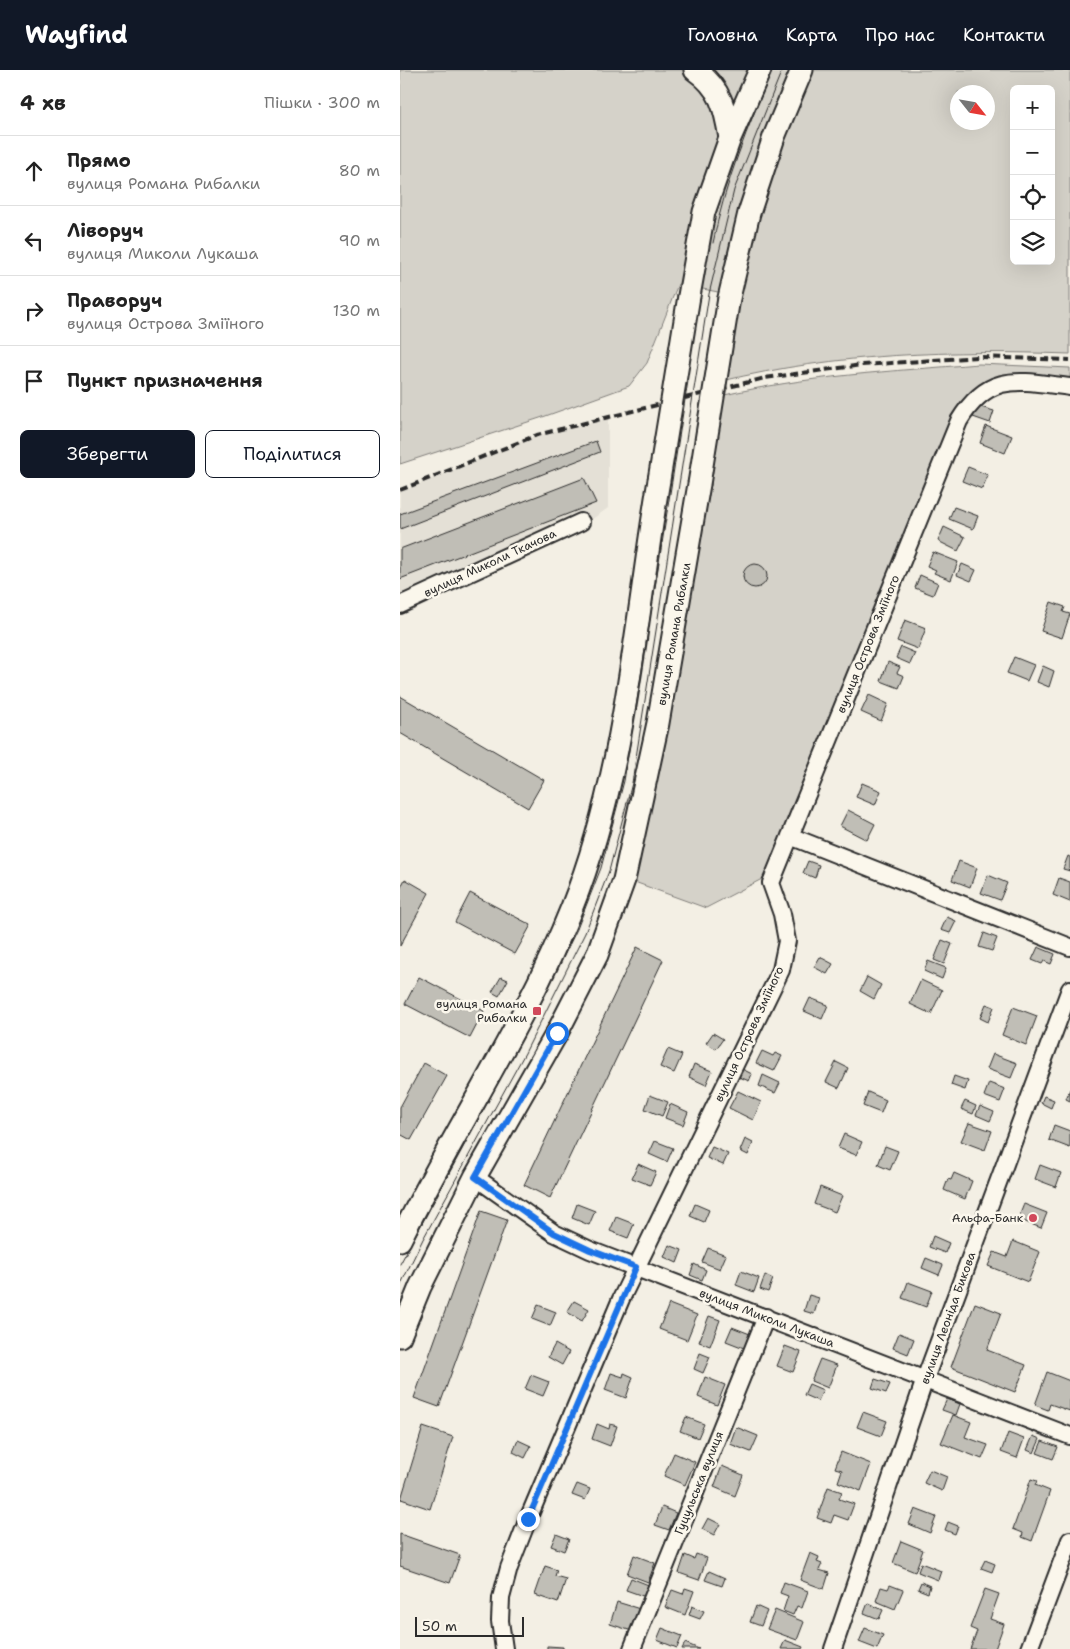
<!DOCTYPE html>
<html lang="uk">
<head>
<meta charset="utf-8">
<style>
  :root { --surface:#fff; --page:#f2f2f2; --text:#222; --muted:#767676; --line:#e0e0e0; --accent:#111827 }
  body { margin:0; font-family:"Shantell Sans",sans-serif; background:var(--page); color:var(--text) }
  .controls { position:absolute; right:15px; top:15px; display:grid; overflow:hidden; border-radius:8px; box-shadow:0 5px 20px #0002 }
  .controls button { width:45px; height:45px; display:grid; place-items:center; padding:0; border:0; border-bottom:1px solid var(--line); background:var(--surface); color:var(--text); font:25px sans-serif }
  .compass { position:absolute; left:550px; top:15px; width:45px; height:45px; border-radius:50%; background:var(--surface); box-shadow:0 5px 20px #0002; rotate:121deg }
  .scale { position:absolute; left:15px; bottom:12px; width:109px; box-sizing:border-box; padding-left:5px; border:2px solid #2b2b2b; border-top:0; font-size:14px; line-height:18px; white-space:nowrap; color:#2b2b2b; -webkit-text-stroke:4px #fbf7ec; paint-order:stroke }
  .stop { position:absolute; width:15px; height:15px; margin:-11px; border:4px solid #1a73e8; border-radius:50%; background:#fff }
  .stop.end { background:#1a73e8; border-color:#fff; box-shadow:0 1px 5px #0008 }
  .list { margin:0; padding:0; list-style:none }
  h2 { display:flex; justify-content:space-between; align-items:center; height:65px; margin:0; padding:0 20px; font-size:21px }
  h2 small { font-size:16px; font-weight:400; color:var(--muted) }
  .list li { display:grid; grid-template-columns:32px 1fr auto; gap:15px; align-items:center; box-sizing:border-box; height:70px; padding:0 20px; border-top:1px solid var(--line) }
  .list b { display:block; font-size:19px; white-space:nowrap }
  .list p { margin:0; font-size:16px; white-space:nowrap; color:var(--muted) }
  .list em { font-size:16px; font-style:normal; color:var(--muted) }
  .actions { display:flex; gap:10px; padding:15px 20px }
  .actions a { flex:1; padding:11px 0; border:1px solid var(--accent); border-radius:8px; text-align:center; font-size:18px; color:var(--accent) }
  .actions .main { background:var(--accent); color:#fff }
  .icon { flex:none; width:28px; height:28px; fill:none; stroke:currentColor; stroke-width:2; stroke-linecap:round; stroke-linejoin:round }
  .map { position:relative; flex:none; width:670px; height:1579px; overflow:hidden }
  header { display:flex; align-items:center; gap:30px; box-sizing:border-box; height:70px; padding:0 25px; background:var(--accent); color:#fff }
  header strong { font-size:24px }
  nav { display:flex; gap:28px; margin-inline-start:auto; font-size:18px }
  main { display:flex }
  aside { flex:1; background:var(--surface) }
  .map>svg:first-child { display:block }
  .built { fill:#e4e0d6 }
  .green { fill:#d5d2c9; stroke:#807e7a; fill-rule:evenodd }
  .building { fill:#c0beb6; stroke:#2b2b2b }
  .lines { fill:none; stroke-linecap:round; stroke-linejoin:round }
  .minor-casing { stroke:#2b2b2b; stroke-width:20 }
  .major-casing { stroke:#2b2b2b; stroke-width:25 }
  .minor { stroke:#fbf7ec; stroke-width:16 }
  .major { stroke:#fbf7ec; stroke-width:21 }
  .tram { stroke:#2b2b2b; stroke-width:1 }
  .rail { stroke:#2b2b2b; stroke-width:4; stroke-dasharray:8 4; stroke-linecap:butt }
  .major-bridge-casing { stroke:#2b2b2b; stroke-width:25; stroke-linecap:butt }
  .major-bridge { stroke:#fbf7ec; stroke-width:21 }
  .route { stroke:#1a73e8; stroke-width:6 }
  .poi-dot { fill:#d1495b; stroke:#fbf7ec; stroke-width:2 }
  .labels { text-anchor:middle; dominant-baseline:central; stroke-width:5; stroke-linejoin:round; paint-order:stroke }
  .street-label { font-size:12px; fill:#2b2b2b; stroke:#fbf7ec }
  .poi-label { font-size:12px; fill:#2b2b2b; stroke:#fbf7ec; text-anchor:end }
</style>
</head>
<body>
<header>
<strong>Wayfind</strong>
<nav><a>Головна</a><a>Карта</a><a>Про нас</a><a>Контакти</a></nav>
</header>
<main>
<aside>
<h2>4 хв<small>Пішки · 300 m</small></h2>
<ul class="list">
<li><svg class="icon" aria-label="ahead" viewBox="0 0 24 24"><path d="M12 20V5M6 11l6-6 6 6"/></svg><div><b>Прямо</b><p>вулиця Романа Рибалки</p></div><em>80 m</em></li>
<li><svg class="icon" aria-label="left" viewBox="0 0 24 24"><path d="M17 20v-9H6M10 6l-5 5 5 5"/></svg><div><b>Ліворуч</b><p>вулиця Миколи Лукаша</p></div><em>90 m</em></li>
<li><svg class="icon" aria-label="right" viewBox="0 0 24 24"><path d="M7 20v-9h11M14 6l5 5-5 5"/></svg><div><b>Праворуч</b><p>вулиця Острова Зміїного</p></div><em>130 m</em></li>
<li><svg class="icon" aria-label="arrive" viewBox="0 0 24 24"><path d="M6 21V4h12l-3 4 3 4H6"/></svg><div><b>Пункт призначення</b></div></li>
</ul>
<div class="actions"><a class="main">Зберегти</a><a>Поділитися</a></div>
</aside>
<div class="map">
<svg width="670" height="1579" viewBox="0 0 670 1579">
  <rect width="100%" height="100%" fill="#f3efe4"/>
  <filter id="ink" filterUnits="userSpaceOnUse"><feTurbulence type="fractalNoise" baseFrequency=".02" numOctaves="2"/><feDisplacementMap in="SourceGraphic" scale="10" xChannelSelector="R" yChannelSelector="G"/><feConvolveMatrix kernelMatrix="1 2 1 2 8 2 1 2 1" color-interpolation-filters="sRGB"/></filter>
  <g filter="url(#ink)">
    <!-- built -->
    <path class="built" d="M208,348v90l-27,19 -181,75v-110l137,-57z"/>
    <!-- green -->
    <path class="green" d="M0,0h670v284c-118,-4 -232,-1 -348,27l11,-86 -55,-11 -31,79 -18,23 -89,32 -140,46zM614,19h37v172h-37zM558,22h30v30h-30z
      M579,294l91,4v16l-88,3 -198,448 -22,44 -56,29 -77,-28 91,-484c85,-20 172,-25 259,-32z"/>
    <!-- building -->
    <path class="building" d="M577,336l17,5 -4,12 -17,-6z
      M586,356l26,10 -7,17 -25,-10z
      M196,371l4,11 -200,77v-15z
      M568,397l20,8 -6,14 -20,-8z
      M184,408l12,25 -196,76v-30z
      M554,437l24,9 -5,13 -24,-10z
      M544,457l21,10 -7,14 -20,-10z
      M533,482l25,10 -7,18 -17,-7 2,-3 -9,-4z
      M562,494l14,6 -5,11 -14,-6z
      M343 506a12 12 0 1 1 24 0a12 12 0 1 1-24 0Z
      M520,505l18,8 -5,12 -18,-7z
      M651,532l14,5 -2,5 7,2 -8,24 -21,-7z
      M505,550l21,8 -8,21 -21,-8z
      M501,577l14,6 -5,11 -14,-6z
      M614,587l20,8 -7,16 -20,-8z
      M488,592l12,5 -3,6 7,3 -5,12 -18,-7z
      M643,596l11,5 -5,16 -12,-5z
      M469,625l19,9 -7,17 -20,-9z
      M0,626l144,84 -16,28 -128,-75z
      M462,713l19,8 -6,14 -19,-8z
      M448,740l27,14 -8,16 -27,-14z
      M668,786l2,1v14l-7,-2z
      M408,791l11,4 -4,13 -12,-5z
      M559,791l18,7 -7,19 -18,-7z
      M588,805l19,8 -7,17 -19,-7z
      M659,808l11,4v20l-17,-7z
      M5,809l24,14 -29,53v-57z
      M70,823l61,32 -16,29 -60,-32z
      M547,847l9,4 -6,12 -9,-3z
      M584,863l13,5 -5,13 -13,-4z
      M542,870l10,4 -8,20 -10,-4z
      M237,877l26,13 -113,238 -26,-13z
      M638,877l17,7 -4,10 -7,-3 -2,3 -10,-4z
      M420,887l13,7 -6,10 -13,-7z
      M528,891l18,7 -4,11 -18,-8z
      M19,907l65,34 -14,27 -65,-34z
      M101,907l7,3 -9,16 -7,-4z
      M467,907l14,8 -7,14 -14,-8z
      M521,910l21,10 -11,24 -21,-10z
      M410,928l18,7 -6,14 -18,-8z
      M586,934l8,3 -6,15 -8,-4z
      M613,937l24,9 -11,29 -24,-10z
      M313,963l10,6 -7,10 -10,-6z
      M268,979l14,6 -8,18 -14,-6z
      M362,981l11,5 2,-3 7,3 -8,15 -18,-8z
      M593,984l24,9 -6,15 -24,-9z
      M436,992l12,6 -9,20 -13,-6z
      M24,993l23,13 -36,64 -11,-6v-27z
      M294,994l18,7 -6,14 -17,-8z
      M340,998l12,6 -3,7 -12,-5z
      M363,1005l17,8 -5,10 -16,-7z
      M554,1006l14,5 -3,9 -14,-5z
      M589,1013l16,6 -5,13 -16,-6z
      M670,1019v12l-4,-2z
      M338,1021l23,11 -8,18 -24,-12z
      M468,1022l18,8 -5,13 -18,-7z
      M250,1025l18,7 -6,14 -17,-7z
      M644,1026l10,4 -3,8 -10,-5z
      M565,1031l11,5 -3,8 -12,-5z
      M270,1034l18,8 -5,13 -18,-7z
      M580,1036l14,6 -4,9 -14,-6z
      M569,1053l23,8 -7,19 -24,-9z
      M654,1055l16,6v17l-21,-8z
      M444,1064l18,8 -6,13 -18,-7z
      M345,1069l8,4 -5,12 -8,-4z
      M255,1071l18,7 -6,14 -18,-8z
      M485,1076l13,5 -8,19 -12,-5z
      M312,1077l16,7 -5,11 -16,-7z
      M238,1094l18,8 -6,13 -18,-7z
      M640,1095l21,8 -5,14 -21,-8z
      M554,1103l18,8 -7,18 -21,-9 4,-11 3,1z
      M420,1117l22,9 -7,16 -21,-8z
      M177,1134l18,7 -6,14 -17,-7z
      M295,1134l14,6 -5,12 -14,-6z
      M624,1134l23,9 -6,15 -23,-9z
      M81,1141l26,9 -68,187 -25,-9z
      M216,1147l18,7 -6,14 -18,-7z
      M533,1166l16,7 -4,10 -16,-6z
      M613,1171l27,11 -12,30 -40,-16 6,-14 13,5z
      M269,1175l13,5 -5,13 -13,-6z
      M308,1178l18,7 -6,14 -18,-7z
      M526,1188l17,7 -4,10 -17,-7z
      M294,1194l12,6 -4,10 -12,-5z
      M341,1201l18,7 -5,14 -18,-7z
      M365,1205l8,4 -5,13 -8,-3z
      M508,1212l24,9 -6,16 -24,-9z
      M409,1225l10,3 -5,16 -10,-3z
      M174,1231l15,8 -7,12 -15,-9z
      M575,1233l26,10 -14,37 39,15 -11,27 -64,-25z
      M269,1234l28,11 -10,25 -28,-11z
      M138,1235l18,7 -6,14 -18,-7z
      M309,1246l11,4 -10,26 -11,-4z
      M332,1257l18,7 -6,14 -18,-7z
      M499,1263l15,6 -6,15 -15,-6z
      M155,1274l14,8 -7,13 -14,-8z
      M385,1276l16,6 -8,20 -16,-6z
      M300,1283l10,4 -7,16 -9,-4z
      M420,1289l17,6 -9,23 -17,-7z
      M647,1302l23,9v30l-20,-7 -2,6 -13,-5z
      M211,1303l12,4 1,-4 9,4 -7,21 -21,-8z
      M131,1305l18,7 -6,14 -18,-7z
      M305,1307l20,8 -8,20 -19,-8z
      M475,1309l15,5 -4,9 -14,-5z
      M409,1314l14,6 -5,11 -14,-6z
      M547,1329l13,5 -4,11 -14,-5z
      M463,1342l24,9 -6,15 -24,-9z
      M553,1345l18,7 -6,15 23,8 -6,14 -41,-16z
      M286,1347l18,7 -6,14 -18,-7z
      M197,1354l12,5 1,-5 7,2 -7,20 -18,-7z
      M23,1357l30,10 -23,72 -29,-10z
      M336,1357l22,9 -7,16 -21,-8z
      M608,1363l16,6 -7,19 -16,-6z
      M633,1366l7,3 -6,14 -7,-3z
      M118,1370l13,6 -6,12 -12,-6z
      M642,1371l16,6 -5,12 -16,-6z
      M441,1382l30,12 -10,27 -23,-9 4,-12 -7,-2z
      M274,1383l21,9 -10,23 -21,-9z
      M322,1396l21,9 -8,21 -21,-9z
      M530,1400l17,7 -5,14 -18,-8z
      M631,1409l6,2 -2,4 15,6 -18,50 -10,-4 1,-4 -10,-4z
      M177,1414l13,5 -5,11 -13,-5z
      M428,1417l14,5 -3,7 15,5 -6,16 -14,-5 -3,8 -14,-5z
      M262,1437l14,6 -7,17 -14,-5z
      M515,1439l21,8 -6,16 -21,-9z
      M308,1448l12,6 -6,11 -12,-6z
      M548,1452l10,4 -3,8 -10,-4z
      M0,1464l60,21 -10,28 -50,-17z
      M156,1464l13,5 -5,12 -13,-5z
      M501,1471l22,9 -8,22 -22,-9z
      M410,1483l9,4 -2,5 5,2 -3,6 10,3 -5,16 -24,-9z
      M296,1484l11,4 -8,22 -20,-7 6,-18 9,4z
      M234,1485l21,8 -7,19 -21,-8z
      M585,1490l10,4 -3,8 -11,-4z
      M521,1493l20,8 -3,9 -20,-8z
      M145,1496l12,4 -2,6 11,3 -8,24 -23,-8z
      M309,1501l16,7 -3,8 -17,-6z
      M231,1508l20,8 -5,11 -20,-7z
      M384,1512l24,9 -6,17 -5,-2 -4,9 -10,-4 5,-15 -8,-3z
      M521,1512l9,4 -2,7 -10,-4z
      M490,1515l13,5 -8,19 -19,-8 5,-14 7,2z
      M285,1518l9,3 -9,24 -20,-8 7,-17 11,4z
      M585,1519l14,5 -9,25 14,5 -9,25h-25l7,-18 -7,-3z
      M217,1532l23,7 -8,22 -22,-7z
      M468,1533l15,7 -4,9 -15,-6z
      M292,1536l12,5 -4,8 -11,-4z
      M356,1536l11,5 -6,15 -11,-4z
      M375,1540l29,12 -7,18 -30,-11z
      M262,1558l20,8 -5,12 -20,-8z
      M465,1558l18,7 -6,14 -18,-7z
      M385,1570l18,7 -1,2h-21z
      M285,1573l14,6h-17z
      M147,1576l16,1v2h-16z"/>
    <g class="lines">
      <defs>
        <path id="minor" d="M0,535l181,-83
          M390,766l280,111
          M75,1107l79,56 36,17 480,186
          M104,1579l-4,-28 1,-23 8,-30 19,-49 93,-220 160,-329 6,-29 -5,-27 -11,-31 188,-462c30,-50 60,-40 111,-34
          M232,1579l134,-332
          M433,1579l92,-270 145,-390
          M629,1579l41,-109"/>
        <path id="major" d="M295,0c26,18 30,38 35,68
          M289,226l15,-84 26,-74 30,-68
          M329,228l20,-85 25,-76 28,-67
          M0,1170c55,-112 126,-217 172,-333 54,-135 63,-285 87,-427
          M0,1266l20,-49 55,-110 82,-144 40,-78 27,-75 34,-157 41,-239"/>
      </defs>
      <!-- minor casing -->
      <use href="#minor" class="minor-casing"/>
      <!-- major casing -->
      <use href="#major" class="major-casing"/>
      <!-- minor -->
      <use href="#minor" class="minor"/>
      <!-- major -->
      <use href="#major" class="major"/>
      <!-- tram -->
      <path class="tram" d="M313,173c12,-61 35,-116 59,-173
        M0,1194l137,-253 40,-82 24,-61 23,-87 64,-400
        M0,1216l23,-47 102,-186 60,-120 24,-62 23,-88 77,-489 25,-104 48,-120"/>
      <!-- rail -->
      <path class="rail" d="M0,420l137,-55 228,-57 97,-13 116,-8 92,3"/>
      <defs>
        <path id="major-bridge" d="M259,410l30,-184
          M299,414l30,-186"/>
      </defs>
      <!-- major-bridge casing -->
      <use href="#major-bridge" class="major-bridge-casing"/>
      <!-- major-bridge -->
      <use href="#major-bridge" class="major-bridge"/>
    </g>
  </g>
  <g class="lines" filter="url(#ink)">
    <!-- route -->
    <path class="route" d="M128,1449l108,-252 -46,-17 -36,-17 -79,-56 82,-144"/>
  </g>
  <!-- markers -->
  <g class="poi-dot">
    <rect x="132" y="936" width="10" height="10" rx="2.5"/>
    <circle cx="633" cy="1148" r="5"/>
  </g>
  <g class="labels">
    <!-- street labels -->
    <g class="street-label">
      <text transform="translate(90 493) rotate(-25)">вулиця Миколи Ткачова</text>
      <text transform="translate(274 564) rotate(-80)">вулиця Романа Рибалки</text>
      <text transform="translate(468 574) rotate(-68)">вулиця Острова Зміїного</text>
      <text transform="translate(349 964) rotate(-65)">вулиця Острова Зміїного</text>
      <text transform="translate(367 1248) rotate(21)">вулиця Миколи Лукаша</text>
      <text transform="translate(548 1248) rotate(-70)">вулиця Леоніда Бикова</text>
      <text transform="translate(299 1413) rotate(-68)">Гуцульська вулиця</text>
    </g>
    <!-- poi labels -->
    <g class="poi-label">
      <text x="127" y="934">вулиця Романа<tspan x="127" dy="14">Рибалки</tspan></text>
      <text x="623" y="1148">Альфа-Банк</text>
    </g>
  </g>
</svg>
<div class="controls">
<button>+</button>
<button>−</button>
<button><svg class="icon" aria-label="locate" viewBox="0 0 24 24"><circle cx="12" cy="12" r="6"/><path d="M12 2v4M12 18v4M2 12h4M18 12h4"/></svg></button>
<button><svg class="icon" aria-label="layers" viewBox="0 0 24 24"><path d="M12 4l9 5-9 5-9-5zM3 14l9 5 9-5"/></svg></button>
</div>
<svg class="compass" viewBox="-18 -18 36 36"><path d="M0-13l5 13h-10z" fill="#e53935"/><path d="M0 13l5-13h-10z" fill="#767676"/></svg>
<div class="scale">50 m</div>
<div class="stop" style="left:157px;top:963px"></div>
<div class="stop end" style="left:128px;top:1449px"></div>
</div>
</main>
</body>
</html>
